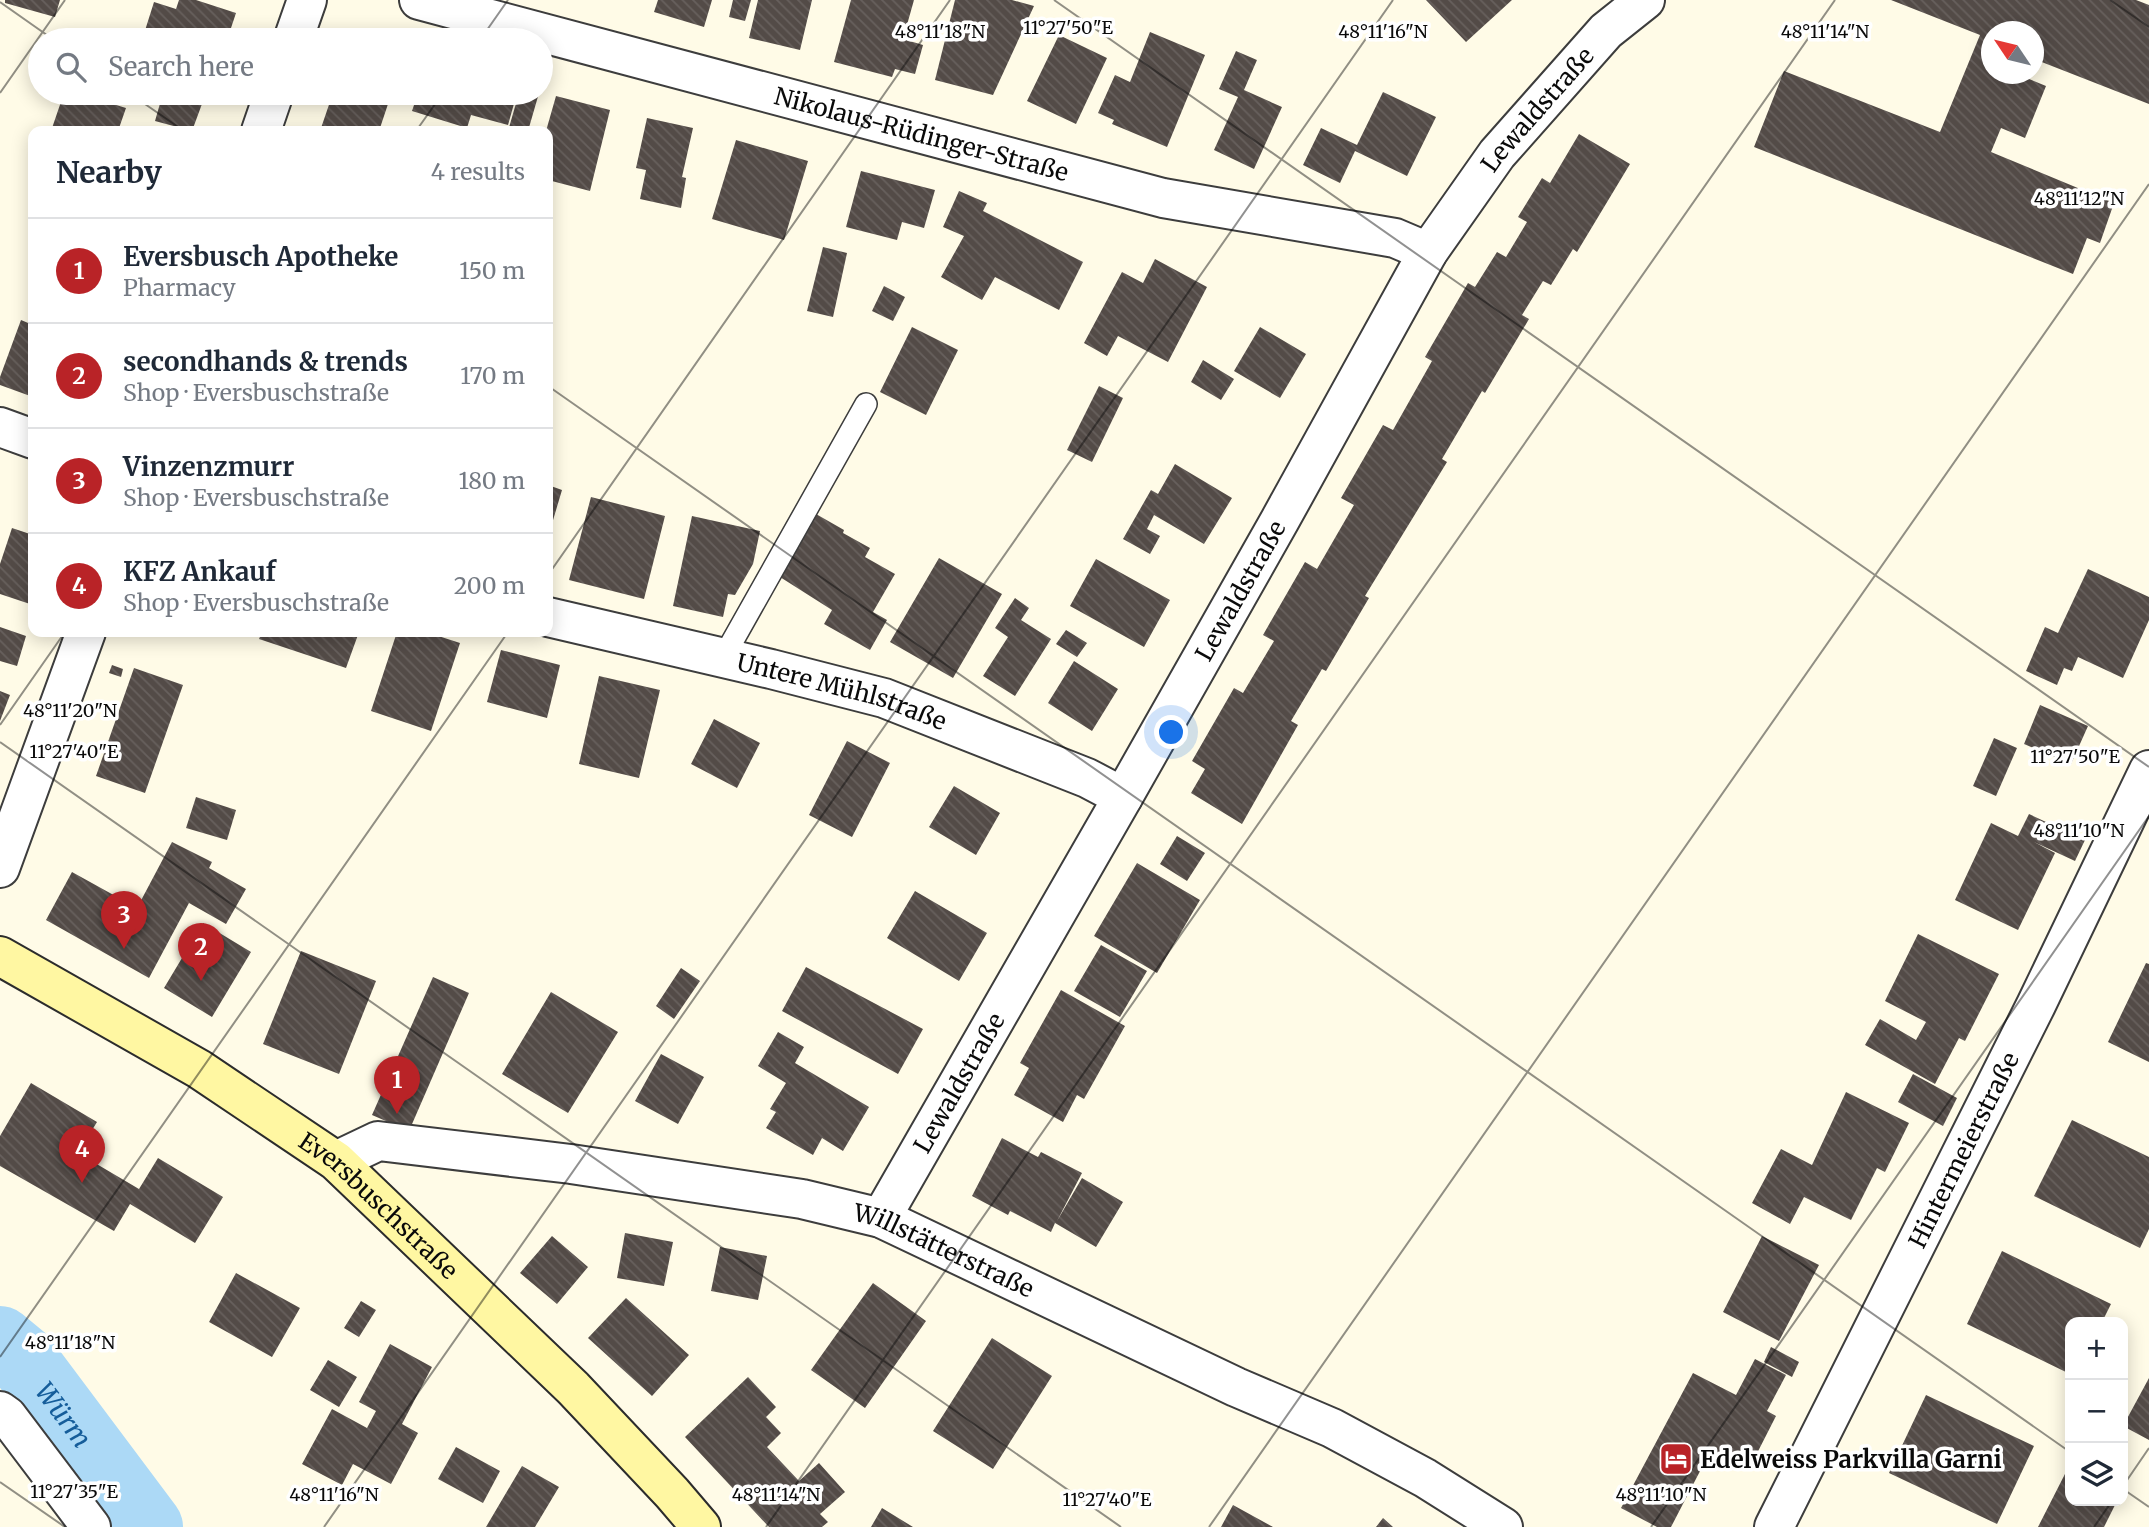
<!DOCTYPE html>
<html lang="en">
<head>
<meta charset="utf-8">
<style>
  :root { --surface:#fff; --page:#f2f2f3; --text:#1f2937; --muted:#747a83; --line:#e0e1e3; --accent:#b92327 }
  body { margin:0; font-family:Merriweather,serif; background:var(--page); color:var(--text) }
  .controls { position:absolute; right:21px; bottom:21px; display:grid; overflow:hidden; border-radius:14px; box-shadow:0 4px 18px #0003 }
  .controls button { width:63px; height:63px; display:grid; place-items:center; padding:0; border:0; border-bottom:2px solid var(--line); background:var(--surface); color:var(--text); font:35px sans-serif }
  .compass { position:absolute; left:1981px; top:21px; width:63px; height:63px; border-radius:50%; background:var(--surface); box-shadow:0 4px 18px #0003; rotate:305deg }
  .you { position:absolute; left:1172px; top:733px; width:24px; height:24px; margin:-18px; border:5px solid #fff; border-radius:50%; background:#1a73e8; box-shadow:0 0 0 10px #1a73e833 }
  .badge { display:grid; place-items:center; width:46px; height:46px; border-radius:50%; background:var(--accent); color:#fff; font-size:23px; font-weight:700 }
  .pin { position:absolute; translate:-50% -58px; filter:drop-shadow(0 2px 4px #0008) }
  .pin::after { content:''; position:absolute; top:37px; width:24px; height:21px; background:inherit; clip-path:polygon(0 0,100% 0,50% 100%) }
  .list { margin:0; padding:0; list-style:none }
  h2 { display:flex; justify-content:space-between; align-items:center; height:91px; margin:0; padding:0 28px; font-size:30px }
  h2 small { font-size:23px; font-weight:400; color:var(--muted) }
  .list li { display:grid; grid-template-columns:46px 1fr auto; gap:21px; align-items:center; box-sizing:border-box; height:105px; padding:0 28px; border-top:2px solid var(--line) }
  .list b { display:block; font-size:26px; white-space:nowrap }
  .list p { margin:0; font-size:23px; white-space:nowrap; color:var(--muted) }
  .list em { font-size:23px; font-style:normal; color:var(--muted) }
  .icon { flex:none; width:38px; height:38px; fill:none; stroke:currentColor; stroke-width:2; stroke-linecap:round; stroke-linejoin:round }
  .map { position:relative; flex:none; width:2149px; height:1527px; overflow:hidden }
  .search { position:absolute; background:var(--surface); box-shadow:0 4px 18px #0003; left:28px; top:28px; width:525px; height:77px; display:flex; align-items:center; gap:18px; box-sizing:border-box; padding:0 24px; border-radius:38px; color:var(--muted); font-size:26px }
  .panel { position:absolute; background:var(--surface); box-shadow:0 4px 18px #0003; left:28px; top:126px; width:525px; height:511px; border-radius:14px }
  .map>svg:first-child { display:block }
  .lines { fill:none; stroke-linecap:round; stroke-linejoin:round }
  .river { stroke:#acd9f6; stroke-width:70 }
  .building { fill:url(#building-back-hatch) }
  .lane-casing { stroke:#3d3d3d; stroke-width:24 }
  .street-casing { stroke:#3d3d3d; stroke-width:42 }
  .secondary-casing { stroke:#2c2c2c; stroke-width:42 }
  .lane { stroke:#fff; stroke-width:21 }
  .street { stroke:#fff; stroke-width:38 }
  .secondary { stroke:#fff7a2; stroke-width:38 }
  .ticks { fill:none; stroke:#0a0a0a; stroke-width:2; stroke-opacity:0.45 }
  .labels { text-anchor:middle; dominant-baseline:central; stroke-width:7; stroke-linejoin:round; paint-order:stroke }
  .street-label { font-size:24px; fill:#0a0a0a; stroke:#fff }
  .poi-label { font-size:24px; font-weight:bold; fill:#0a0a0a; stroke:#fff; text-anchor:start }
  .water-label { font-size:26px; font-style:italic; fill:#155d9a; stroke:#fff }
  .ticks-label { font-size:18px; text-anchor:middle; fill:#0a0a0a; stroke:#fff; stroke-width:7; stroke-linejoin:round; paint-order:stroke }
</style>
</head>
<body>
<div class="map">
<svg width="2149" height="1527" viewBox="0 0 2149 1527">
  <defs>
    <pattern id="building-back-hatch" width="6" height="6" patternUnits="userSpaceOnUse" patternTransform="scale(1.75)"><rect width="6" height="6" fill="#534b47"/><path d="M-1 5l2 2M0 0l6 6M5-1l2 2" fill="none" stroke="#67605d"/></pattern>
  </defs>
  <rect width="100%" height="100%" fill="#fffbe7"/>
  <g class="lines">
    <!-- river -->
    <path class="river" id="s1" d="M0,1341l23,19 125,167"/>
  </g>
  <!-- building -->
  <path class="building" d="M5,0h55l-5,17 -50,-14z
    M179,0h17l40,13 -9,27h-85l12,-38 22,7z
    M658,0h54l-8,27 -50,-15z
    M733,0h18l-6,21 -16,-4z
    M758,0h54l-12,50 -51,-12z
    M851,0h63l-11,39 20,6 -8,29 -20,-5 -3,8 -58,-15z
    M955,0h57l22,6 -41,89 -58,-15z
    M1426,0h86l-46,42z
    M1891,0h245l13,5v99l-115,-45v-27h-42v42h31l-1,2 24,10 -21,52 -24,-10 -10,24 123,51 -14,40 -13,-5 -14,36 -319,-127 30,-76 156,61 40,-97z
    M1150,32l55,23 -38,92 -55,-23 2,-4 -16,-7 17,-38 15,7z
    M1059,35l48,23 -31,66 -49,-23z
    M1236,51l21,9 -13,30 38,17 -28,62 -40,-19 24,-53 -19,-8z
    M1383,92l53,25 -29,59 -52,-25 -15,32 -37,-18 18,-37 36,17z
    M64,93h13l49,15 -8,23h-67z
    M139,93h67l-14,38 -37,-10 6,-21z
    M333,93h69l-2,8 -10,-3 -11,33h-59z
    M418,93h99l-9,32 -37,-10 -4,13 -55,-17z
    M519,93h20l-11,38h-20z
    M556,96l54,14 -20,81 -42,-11 -2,-49z
    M647,118l46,10 -11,49 4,1 -5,30 -41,-9 6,-29 -10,-2z
    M1579,134l51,30 -53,88 -4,-3 -22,36 -8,-4 -21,34 7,4 -44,74 -3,-2 -40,68 5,3 -82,134 4,2 -43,73 -4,-2 -31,52 7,4 -56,99 -51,-31 14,-24 -13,-8 42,-73 9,5 31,-52 -11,-6 42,-73 12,7 37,-64 -13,-7 42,-73 10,5 39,-69 -7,-4 43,-74 7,4 22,-35 9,5 21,-35 -9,-5 24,-39 8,5z
    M736,140l72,21 -24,79 -72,-21z
    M861,171l74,19 -11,38 -22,-6 -5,18 -51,-13z
    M959,191l28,12 -4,8 100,51 -24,48 -64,-33 -13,23 -41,-23 23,-41 -21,-9z
    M823,247l24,6 -14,64 -26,-6z
    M1155,259l52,28 -39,75 -50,-26 -11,20 -23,-13 38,-71 21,11z
    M884,286l21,11 -12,24 -21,-10z
    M21,320l12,5v72l-33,-12v-8z
    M912,327l46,23 -32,65 -46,-23z
    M1260,327l46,27 -26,44 -46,-27z
    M1203,360l31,19 -13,21 -30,-18z
    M1099,386l24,12 -31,64 -25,-12z
    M1175,464l57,34 -28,46 -50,-29 -7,14 13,7 -10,18 -27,-15 28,-49 7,4z
    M548,485l14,5 -14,47z
    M591,497l74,19 -21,83 -75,-19z
    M816,514l28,16 -1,3 27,15 -5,9 30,17 -22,38 14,8 -17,30 -46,-26 8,-14 -52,-33z
    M692,516l68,15 -7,33 -18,31 -7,-1 -5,23 -50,-11z
    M12,528l21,7v70l-33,-11v-30z
    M939,558l63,36 -49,84 -63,-36z
    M1096,559l74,41 -26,47 -74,-41z
    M2088,569l61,28v23l-26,58 -45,-21 -6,14 -8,-3 -7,17 -31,-14 19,-44 13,6z
    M1015,598l14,10 -8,12 30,19 -36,57 -32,-20 25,-39 -13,-9z
    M0,627l26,9 -9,30 -17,-5z
    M1066,630l21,13 -10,14 -21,-13z
    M262,632h97l-13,36 -87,-29z
    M397,632h29l34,11 -29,88 -60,-20z
    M501,650l59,15 -13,53 -60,-16z
    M1074,661l44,28 -26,42 -44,-28z
    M112,665l11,4 -2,8 -12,-4z
    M134,668l49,17 -38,108 -49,-17z
    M599,676l61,14 -21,88 -60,-14z
    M0,691l10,4 -10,26z
    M2040,705l48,21 -17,38 -47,-20z
    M714,719l46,24 -23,45 -46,-24z
    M1994,738l23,10 -21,48 -23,-10z
    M847,741l43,22 -38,74 -43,-22z
    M954,786l46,27 -24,42 -47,-28z
    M196,797l40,13 -9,30 -41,-12z
    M2029,814l56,26 -10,21 -41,-19 21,11 -37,77 -63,-30 36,-77 27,13z
    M1177,836l28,17 -18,28 -27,-17z
    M172,842l40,20 -3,6 37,21 -20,35 -37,-21 -40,75 -103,-58 26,-48 65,36z
    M1137,863l63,37 -43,73 -63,-37z
    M915,891l72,42 -28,48 -72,-43z
    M203,923l48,29 -39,65 -48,-29z
    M1918,934l81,40 -34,67 -6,-3 -24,46 -70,-39 15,-26 36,21 10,-18 -41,-21z
    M1101,945l46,26 -27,46 -46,-26z
    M301,951l75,30 -37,93 -76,-30z
    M2146,963l3,1v98l-41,-20z
    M806,967l117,62 -25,45 -116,-63z
    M681,968l19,13 -26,38 -18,-13z
    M433,977l36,16 -60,138 -37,-16z
    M1061,990l64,36 -41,73 -7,-4 -14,27 -49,-27 15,-27 -9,-5z
    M551,992l67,40 -50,81 -66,-39z
    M778,1032l26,15 -9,16 74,44 -26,44 -21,-13 -9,17 -47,-27 10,-16 -6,-3 16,-26 -28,-17z
    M661,1054l43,23 -26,47 -43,-23z
    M1913,1074l44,24 -14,28 -45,-24z
    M31,1083l66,39 -19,31 61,36 19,-31 65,39 -28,46 -65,-39 -16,27 -114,-65v-30z
    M1846,1092l63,31 -24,49 -8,-4 -26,52 -47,-23 -14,27 -38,-21 29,-54 31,16z
    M2072,1120l77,37v72l-9,19 -106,-52z
    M1002,1138l36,19 3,-5 41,21 -25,48 25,-43 41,24 -27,45 -41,-24 -4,9 -41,-21 -2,4 -36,-19z
    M625,1233l48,9 -9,44 -47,-8z
    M552,1236l36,31 -31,37 -37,-31z
    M1762,1236l57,29 -40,76 -56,-29z
    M720,1247l47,9 -9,44 -47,-9z
    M2002,1251l109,53 -9,18h-32v52l-103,-50z
    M236,1273l64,35 -28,49 -63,-35z
    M873,1283l53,38 -61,87 -54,-38z
    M626,1298l63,57 -37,41 -64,-58z
    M361,1301l15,9 -17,27 -15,-9z
    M992,1338l60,38 -59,93 -60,-38z
    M390,1344l42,23 -30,57 16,9 -27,51 -38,-20 -11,21 -40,-21 30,-55 35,19 9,-17 -17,-9z
    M1771,1347l28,15 -7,15 -28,-15z
    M1755,1359l31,16 -19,36 9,5 -27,53 -38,-19 -40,77h-14l-36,-19 72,-135 43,22z
    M328,1360l29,17 -18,30 -29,-17z
    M748,1377l28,30 -10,10 15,16 -14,14 32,34 20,-18 26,29 -25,22 8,8 -6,5h-53l-84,-90z
    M2149,1378v62l-26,-14z
    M1926,1395l108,51 -37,78 -108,-51z
    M456,1447l44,24 -17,32 -45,-24z
    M522,1466l37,21 -24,40h-49z
    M2067,1470l3,2v29h47l-13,26h-66z
    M1233,1505l40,22h-52z
    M882,1508l31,19h-42z
    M1383,1518l10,9h-17z"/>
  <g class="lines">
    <defs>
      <path id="lane" d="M723,658l143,-254"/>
      <g id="street">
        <path id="s2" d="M419,0l744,198 232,40 33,14"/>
        <path d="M293,40l14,-40"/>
        <path d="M261,131l13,-38"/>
        <path d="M0,427l33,12"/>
        <path id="s3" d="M548,617l223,52 113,29 203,80 36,19"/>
        <path d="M0,868l86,-236"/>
        <path id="s4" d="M336,1161l42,-20 193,23 231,35 79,19 355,169 96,41 93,50 78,49"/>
        <path id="s5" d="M881,1218l242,-421 157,-277 148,-268 69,-98 109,-123 39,-31"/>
        <path d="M0,1411l7,5 84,111"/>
        <path id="s6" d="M1774,1527l262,-522 113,-235"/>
      </g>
      <g id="secondary">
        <path id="s7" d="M0,956l199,113 137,92 237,227 99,105 29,34"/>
      </g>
    </defs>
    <!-- lane casing -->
    <use href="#lane" class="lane-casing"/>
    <!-- street casing -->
    <use href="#street" class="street-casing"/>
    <!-- secondary casing -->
    <use href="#secondary" class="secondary-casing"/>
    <!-- lane -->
    <use href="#lane" class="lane"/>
    <!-- street -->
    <use href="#street" class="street"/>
    <!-- secondary -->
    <use href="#secondary" class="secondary"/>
  </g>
  <!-- ticks -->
  <path class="ticks" d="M1054,0l1095,767M2110,0l39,27M0,2l54,38M480,40l28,-40M0,93l65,-93M129,93l55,38M416,131l27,-38M548,386l1522,1066M548,575l402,-575M0,725l65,-93M0,742l1121,785M0,1357l508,-725M0,1482l65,45M2123,1486l26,-38M2123,1489l26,18M324,1527l1069,-1527M766,1527l1069,-1527M1209,1527l940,-1343M1651,1527l498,-711M2094,1527l18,-26"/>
  <!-- icons -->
  <defs>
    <symbol id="hotel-square" viewBox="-11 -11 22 22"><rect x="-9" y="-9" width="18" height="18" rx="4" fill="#b92327" stroke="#fff"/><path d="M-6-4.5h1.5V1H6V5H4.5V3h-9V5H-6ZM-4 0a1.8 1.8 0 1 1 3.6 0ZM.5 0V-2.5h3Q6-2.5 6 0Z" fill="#fff"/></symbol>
  </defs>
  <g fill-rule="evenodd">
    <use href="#hotel-square" x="1657" y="1440" width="38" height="38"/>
  </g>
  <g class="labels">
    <!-- street labels -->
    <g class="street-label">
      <text stroke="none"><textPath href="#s5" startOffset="1290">Lewaldstraße</textPath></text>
      <text stroke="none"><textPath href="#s2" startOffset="520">Nikolaus-Rüdinger-Straße</textPath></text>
      <text stroke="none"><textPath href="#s5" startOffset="723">Lewaldstraße</textPath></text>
      <text stroke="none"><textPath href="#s3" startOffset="303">Untere Mühlstraße</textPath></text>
      <text stroke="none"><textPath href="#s5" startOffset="156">Lewaldstraße</textPath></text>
      <text stroke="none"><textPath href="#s6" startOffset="422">Hintermeierstraße</textPath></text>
      <text stroke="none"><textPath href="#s7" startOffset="455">Eversbuschstraße</textPath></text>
      <text stroke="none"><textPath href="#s4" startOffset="626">Willstätterstraße</textPath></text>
    </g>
    <!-- poi labels -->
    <g class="poi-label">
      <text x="1700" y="1459">Edelweiss Parkvilla Garni</text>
    </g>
    <!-- water labels -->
    <g class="water-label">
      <text stroke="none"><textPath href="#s1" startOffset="98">Würm</textPath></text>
    </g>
  </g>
  <g class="ticks-label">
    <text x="1068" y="34">11°27'50"E</text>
    <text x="940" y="38">48°11'18"N</text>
    <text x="1383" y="38">48°11'16"N</text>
    <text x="1825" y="38">48°11'14"N</text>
    <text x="2079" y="205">48°11'12"N</text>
    <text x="70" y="717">48°11'20"N</text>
    <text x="74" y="758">11°27'40"E</text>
    <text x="2075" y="763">11°27'50"E</text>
    <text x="2079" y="837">48°11'10"N</text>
    <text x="70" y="1349">48°11'18"N</text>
    <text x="74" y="1498">11°27'35"E</text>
    <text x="334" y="1501">48°11'16"N</text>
    <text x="776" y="1501">48°11'14"N</text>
    <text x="1661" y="1501">48°11'10"N</text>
    <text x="1107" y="1506">11°27'40"E</text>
  </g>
</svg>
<div class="controls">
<button>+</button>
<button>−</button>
<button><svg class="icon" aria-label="layers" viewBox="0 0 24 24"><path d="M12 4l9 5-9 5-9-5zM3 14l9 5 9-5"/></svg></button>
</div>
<svg class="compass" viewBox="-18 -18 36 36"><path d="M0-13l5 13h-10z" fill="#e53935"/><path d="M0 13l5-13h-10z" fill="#747a83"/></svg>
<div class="you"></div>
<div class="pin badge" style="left:397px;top:1114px">1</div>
<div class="pin badge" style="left:201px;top:981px">2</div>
<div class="pin badge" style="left:124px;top:949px">3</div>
<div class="pin badge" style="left:82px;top:1183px">4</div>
<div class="search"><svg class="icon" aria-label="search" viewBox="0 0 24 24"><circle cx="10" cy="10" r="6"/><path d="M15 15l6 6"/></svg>Search here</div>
<section class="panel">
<h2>Nearby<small>4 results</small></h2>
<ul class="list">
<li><span class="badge">1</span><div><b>Eversbusch Apotheke</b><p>Pharmacy</p></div><em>150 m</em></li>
<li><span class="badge">2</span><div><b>secondhands &amp; trends</b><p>Shop · Eversbuschstraße</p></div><em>170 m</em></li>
<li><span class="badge">3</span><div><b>Vinzenzmurr</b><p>Shop · Eversbuschstraße</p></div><em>180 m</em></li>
<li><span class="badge">4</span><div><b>KFZ Ankauf</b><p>Shop · Eversbuschstraße</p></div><em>200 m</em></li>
</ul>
</section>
</div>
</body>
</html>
